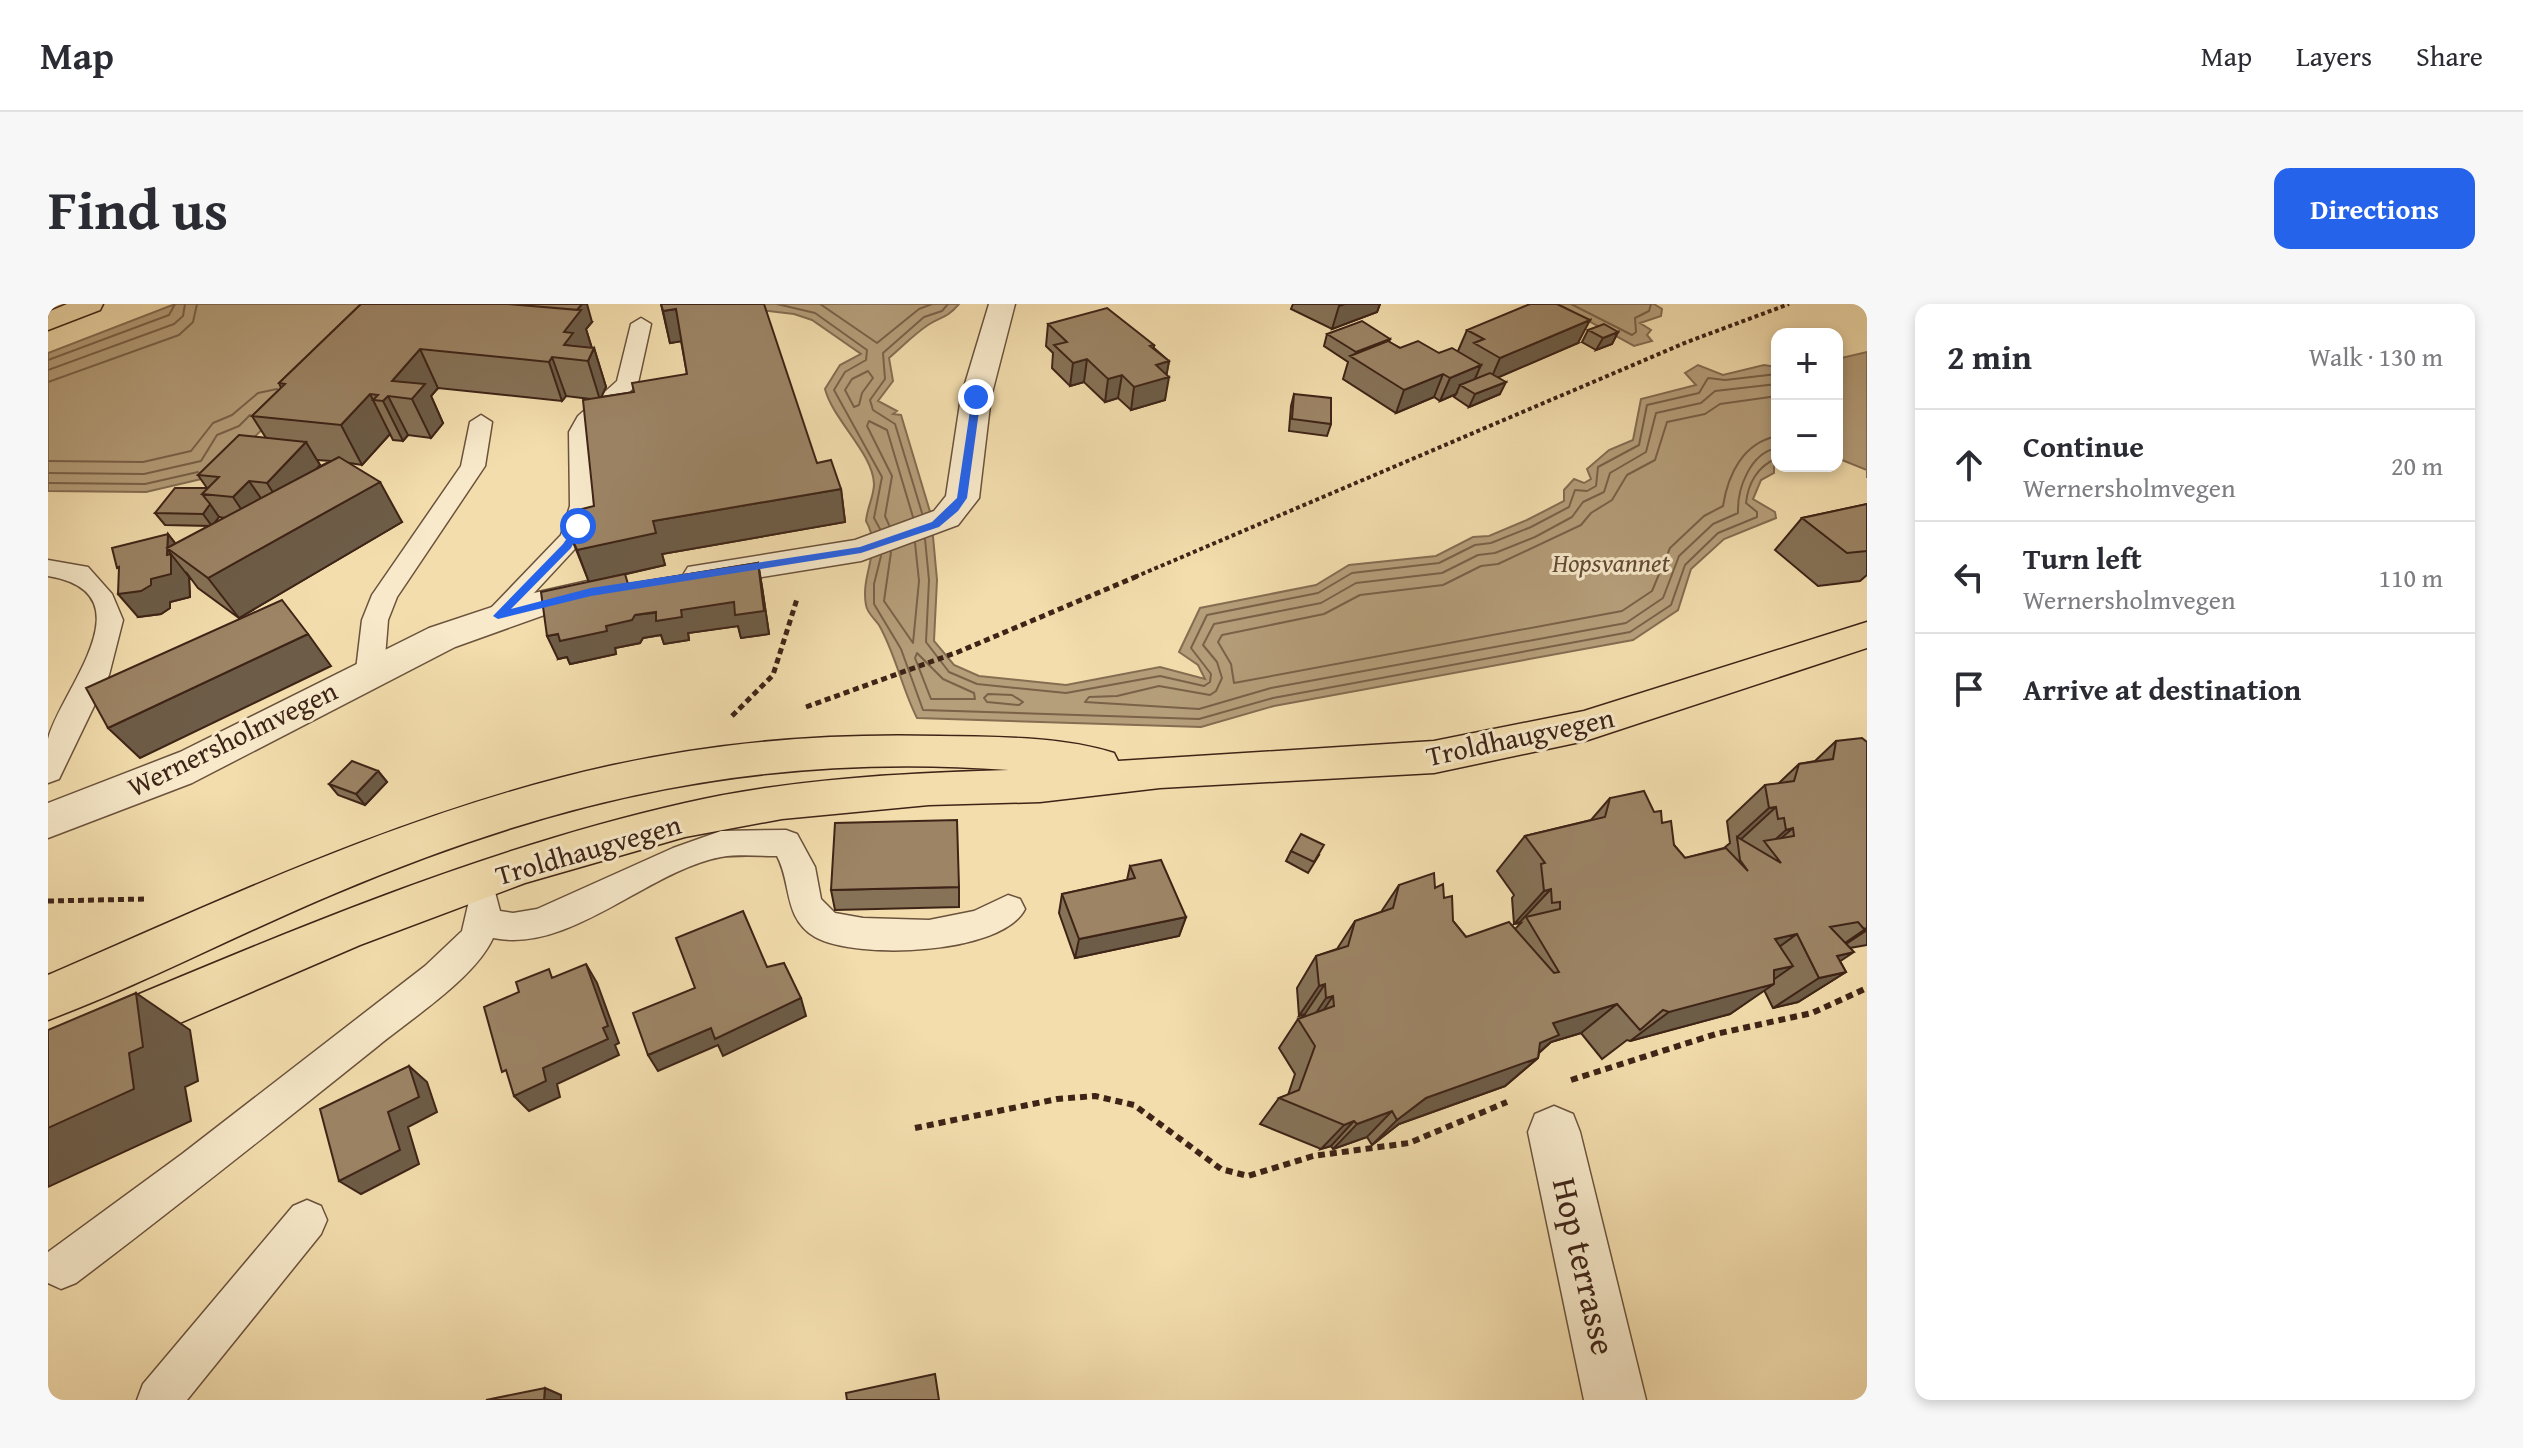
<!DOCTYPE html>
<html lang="en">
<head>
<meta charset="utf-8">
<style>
  :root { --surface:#fff; --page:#f7f7f7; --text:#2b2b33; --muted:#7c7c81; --line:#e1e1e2; --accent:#2563eb }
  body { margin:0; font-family:"Gentium Book Plus",serif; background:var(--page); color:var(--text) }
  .controls { position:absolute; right:24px; top:24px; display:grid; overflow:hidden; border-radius:16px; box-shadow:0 4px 12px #0003 }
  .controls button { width:72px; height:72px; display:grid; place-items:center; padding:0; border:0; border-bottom:2px solid var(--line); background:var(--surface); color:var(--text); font:40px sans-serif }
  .stop { position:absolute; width:24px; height:24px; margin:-18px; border:6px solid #2563eb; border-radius:50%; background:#fff }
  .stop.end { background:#2563eb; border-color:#fff; box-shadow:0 2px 8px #0008 }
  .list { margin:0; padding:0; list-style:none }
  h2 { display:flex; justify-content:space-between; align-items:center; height:104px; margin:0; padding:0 32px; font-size:34px }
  h2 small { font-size:26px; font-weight:400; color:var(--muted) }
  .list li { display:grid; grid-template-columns:52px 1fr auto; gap:24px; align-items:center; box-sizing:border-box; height:112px; padding:0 32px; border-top:2px solid var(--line) }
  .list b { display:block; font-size:30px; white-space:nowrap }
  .list p { margin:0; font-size:26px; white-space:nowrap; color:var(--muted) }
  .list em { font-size:26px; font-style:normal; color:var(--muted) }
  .icon { flex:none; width:44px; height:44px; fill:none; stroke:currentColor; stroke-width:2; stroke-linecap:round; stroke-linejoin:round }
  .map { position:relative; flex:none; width:1819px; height:1096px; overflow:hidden; border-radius:16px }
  header { display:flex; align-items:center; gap:48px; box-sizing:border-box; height:112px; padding:0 40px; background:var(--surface); border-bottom:2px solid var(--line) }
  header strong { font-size:38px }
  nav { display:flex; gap:44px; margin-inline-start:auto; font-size:28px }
  .intro { display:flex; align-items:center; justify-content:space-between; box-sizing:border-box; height:192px; padding:0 48px }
  h1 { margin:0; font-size:56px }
  .button { padding:20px 36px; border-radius:16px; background:var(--accent); color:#fff; font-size:28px; font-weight:700 }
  main { display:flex; gap:48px; padding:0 48px }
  aside { flex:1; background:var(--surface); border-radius:16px; box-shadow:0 4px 12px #0003 }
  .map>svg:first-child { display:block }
  .water { fill:#b59e7a; stroke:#856d52; stroke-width:2 }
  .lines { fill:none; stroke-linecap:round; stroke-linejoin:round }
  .shore { stroke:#7a6148; stroke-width:2 }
  .lane-casing { stroke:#6b523c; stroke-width:3 }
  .street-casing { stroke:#6b523c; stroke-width:3 }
  .primary-casing { stroke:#3e2417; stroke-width:3 }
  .highway-casing { stroke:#3e2417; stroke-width:3 }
  .path-far2 { stroke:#3e2417; stroke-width:4; stroke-dasharray:4 3; stroke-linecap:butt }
  .path-far1 { stroke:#3e2417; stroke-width:5; stroke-dasharray:6 4; stroke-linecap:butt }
  .path { stroke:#3e2417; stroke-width:6; stroke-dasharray:7 5; stroke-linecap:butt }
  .lane { fill:#f7e9ca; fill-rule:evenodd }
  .street { fill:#f7e9ca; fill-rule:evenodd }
  .primary { fill:#f3ddad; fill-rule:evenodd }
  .highway { fill:#f3ddad; fill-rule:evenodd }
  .wall { fill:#867257; stroke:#3e2417; stroke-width:2; fill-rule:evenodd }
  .shaded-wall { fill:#6d5c47; stroke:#3e2417; stroke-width:2 }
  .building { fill:#9c8465; stroke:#3e2417; stroke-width:2 }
  .route { fill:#2563eb }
  .labels { text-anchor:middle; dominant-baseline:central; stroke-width:6; stroke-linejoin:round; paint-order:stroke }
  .far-water-label { font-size:26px; font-style:italic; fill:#624935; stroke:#f7e9ca }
  .street-label { font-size:28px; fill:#3e2417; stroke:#f7e9ca }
  .near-street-label { font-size:34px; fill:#3e2417; stroke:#f7e9ca }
</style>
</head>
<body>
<header>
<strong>Map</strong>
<nav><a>Map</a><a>Layers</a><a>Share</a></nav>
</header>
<div class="intro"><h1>Find us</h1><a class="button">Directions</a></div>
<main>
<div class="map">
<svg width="1819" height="1096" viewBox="0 0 1819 1096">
  <rect width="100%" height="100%" fill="#f3ddad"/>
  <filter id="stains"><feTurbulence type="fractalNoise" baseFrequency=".0025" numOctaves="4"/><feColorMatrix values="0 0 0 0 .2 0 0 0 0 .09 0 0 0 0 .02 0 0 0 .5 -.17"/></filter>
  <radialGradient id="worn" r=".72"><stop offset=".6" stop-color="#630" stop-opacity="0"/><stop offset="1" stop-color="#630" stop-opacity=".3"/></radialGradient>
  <!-- water -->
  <path class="water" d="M127,0h238l-140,115 -59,57 -68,16 -98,-1v-138z
    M662,0h249c-13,15 -17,12 -31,21 -15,10 -26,22 -39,33l4,23 -15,20 19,10 -4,3 8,1 30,100 6,65 -3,61 20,24 25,11 87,9 94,-18 45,12 -7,-14 -19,-13 21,-44 116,-23 33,-20 87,-9 37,-19 16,-1 38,-16 37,-19v-11l10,-11 10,4 7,-4 -4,-10 22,-19 24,-10 8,-41 55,-14 -11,-12 13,-8 25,10 41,-10 13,2v95l-3,2v9l-13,7 -8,19 22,13 1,6 -52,21 -33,30 -13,41 -45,30 -359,66 -73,21 -284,-9c-15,-29 -21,-63 -38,-93 -4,-6 -12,-12 -13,-20 -6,-31 17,-55 0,-84 1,-13 8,-25 8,-37 -1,-31 -41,-64 -49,-95l15,-24 21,-11 -49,-34 -18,-6z
    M1510,0h96l8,5 -1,7 -21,7 11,7 -4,5 5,6 -18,5z
    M1819,48v126v-8l-30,-12v-99z"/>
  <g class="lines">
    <!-- shore -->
    <path class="shore" d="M729,0l38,9 52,37 -1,10 -21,12 -11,18 48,87 -8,41 6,11
      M772,0l57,39 42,-34 13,-5
      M1523,0l61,31 4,-3 -1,-14 14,-7 2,-7
      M0,56l121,-45 6,-11
      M0,66l126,-46 9,-8 2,-12
      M820,67l5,7 -11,15 -3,12 -5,2 -9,-17 7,-11z
      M0,78l131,-47 14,-13 4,-18
      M1729,80l-62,7 -14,12 -45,10 -10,39 -36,21 -6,19 -21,10 -11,15 -37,20 -40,16 -17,2 -36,18 -86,10 -35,20 -107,21 -11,21 14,17 5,16 -6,13 -6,4 -51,-9 -42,10 -28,1 -4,5 114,7 72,-21 355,-65 37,-25 16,-42 34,-32 25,-11c-1,-24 12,-60 39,-65
      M1729,92l-57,8 -15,10 -38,8 -12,38 -28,15 -15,25 -21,13 -10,12 -83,39 -17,2 -38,19 -83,10 -36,19 -102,21 -4,7 13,22 3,19 388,-72 30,-20 18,-43 34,-32 19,-10c5,-32 20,-63 54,-70
      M0,157l95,1 48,-11 22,-28 19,-8 26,-22 19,-4
      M0,169l96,1 57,-13 16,-26 22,-9 11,-11
      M0,179l97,1 53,-12
      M874,209l-27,-89 -22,-14 -3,-10 15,-21 -2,-26 41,-36 18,-6 6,-7
      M841,221l-4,-9 7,-40 -25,-50 2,-5 18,9 26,87
      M877,235l4,41 -3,62 23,30 28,12 89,9 94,-17 44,10 6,-4 1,-8 -20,-26 16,-33 111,-22 34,-20 87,-10 36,-18 16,-2 40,-16 38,-20 6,-17 12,1 9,-5 2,-19 41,-22 8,-40 52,-12 9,-15 17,2 52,-6
      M843,248l-7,49 29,42 6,-62 -4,-38
      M833,252l-7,28v20l27,45 22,61 276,9 74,-21 357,-66 41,-27 14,-40 33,-32 39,-16v-5l-11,-9c2,-20 12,-37 31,-45
      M869,349l26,26 31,14 1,6h-44l-16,-41z
      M940,390l24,1 11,7 -4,3 -32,-3 -3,-4z"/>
    <defs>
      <path id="lane" d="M593,14l10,6 -13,59 -47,49 3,74 -9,32 -78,84h-18l-4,-6 4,-6 72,-75 9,-29 -1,-74 9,-16 39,-35 14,-57z
        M433,111l11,7 -7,44 -88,131 -9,23 -4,50 -4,7 -10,3 -10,-3 -4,-7 6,-50 10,-25 89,-129 9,-44z
        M0,256l40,7 24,27 11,26 -14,55 -50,104 -11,4c0,-14 0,-31 0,-44 11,-47 104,-146 0,-163z
        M738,526l11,4 18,33 6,32 14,14 28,5 66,2 45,-9 34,-16 12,4 5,10c-23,46 -170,51 -210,28 -32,-19 -23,-53 -38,-81 -18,0 -38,-2 -56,1 -74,14 -151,97 -228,81 -18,40 -81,80 -115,108 -100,80 -200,160 -302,237l-15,6 -13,-6v-31l134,-98 243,-188 37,-35 9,-39 12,-4 12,4 5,19 13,2 24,-4 136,-61 48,-17z
        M259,896l14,6 6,14 -6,14 -134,166h-50l6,-16 150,-178z"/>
      <path id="street" d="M941,0h26l-24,93 -12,101 -21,27 -97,36 -160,26 -13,-4 -5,-8 5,-8 167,-27 79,-29 12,-15 15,-99z
        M553,274l13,4 5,8 -5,8 -64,15 -95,34 -263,136 -144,55v-35l132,-51 249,-124 105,-35z
        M1506,802l19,8 7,18 66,268h-62l-56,-268 7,-18z"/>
      <path id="primary" d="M1819,318v26l-282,93 -151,32 -274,15 -120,14 -111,3 -147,14 -97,18 -160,46 -165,62 -312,135v-48c208,-86 416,-179 637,-229 106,-24 216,-30 324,-33 -244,-18 -449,28 -673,123 -96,40 -190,90 -288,127v-45c182,-79 366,-166 561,-209 108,-24 219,-33 330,-30 56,1 121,0 175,17l4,8 316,-20 150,-30z"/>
      <path id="highway" d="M19,0h36l-3,6 -52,20v-18z"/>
    </defs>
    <!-- lane casing -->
    <use href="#lane" class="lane-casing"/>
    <!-- street casing -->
    <use href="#street" class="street-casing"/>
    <!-- primary casing -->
    <use href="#primary" class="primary-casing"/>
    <!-- highway casing -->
    <use href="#highway" class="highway-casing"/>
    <!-- path-far2 -->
    <path class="path-far2" d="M1087,273l552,-235 102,-38"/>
    <!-- path-far1 -->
    <path class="path-far1" d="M758,403l152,-55 182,-77
      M684,412l41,-41 24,-76
      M0,597l97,-2"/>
    <!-- path -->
    <path class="path" d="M1523,776l145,-46 96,-21 55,-25
      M867,824l142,-29 38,-3 39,9 87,64 27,7 65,-20 96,-13 98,-41"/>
    <!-- lane -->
    <use href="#lane" class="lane"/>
    <!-- street -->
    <use href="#street" class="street"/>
    <!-- primary -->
    <use href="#primary" class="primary"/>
    <!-- highway -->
    <use href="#highway" class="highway"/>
  </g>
  <!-- wall -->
  <path class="wall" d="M313,0l231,18 -6,7 6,19h2l12,39 -5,10 33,-5 53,-18 -6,-33 -11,2 -9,-39 156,159 24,26 4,33 -183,32 3,11 -64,15 27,4 130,-21 4,24 7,47 -28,4 -3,-12 -50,7 1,7 -25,4 -3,-9 -18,3 -3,5 -25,5 1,6 -46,10 -3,-7 -9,2 31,-77 -22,-55 6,-1 21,-20 -4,-107 -24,-3 -4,5 -124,-13 -7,8 12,27 -12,15 -23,-3 -5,6 -10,-1 -3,-6 -28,31 -13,-2 53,59 -163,96 -41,-30 -12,-16 3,5 1,20 -20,5v6l-9,6 -23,3 30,-83 8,10 33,-18 -44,-1 -10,-12 52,-25 -9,-13 68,-37 -14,-22 29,-28 -2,-5zM269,156l14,1 -14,7 3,-3zM171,213l6,1 -11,6z
    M1245,0h87l-3,8 -45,17 -41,-20z
    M1000,20l106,21v3l15,13 -3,14 -1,25 -34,10 -13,-12 -13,4 -21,-20 -14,4 -18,-18 1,-15 -7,-7z
    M1419,26l111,13 -80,34 2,17 -31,13 -15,-10 2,-3 -16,7 -6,-4 -38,16 -53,-34 5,-17 -24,-16 3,-12 62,8 11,6 39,5 19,-2z
    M1540,26l30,2 -6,12 -16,6 -14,-8z
    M1246,90l37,30 -4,12 -38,-5 2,-25z
    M1819,200v71l-7,6 -42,5 -43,-36 27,-32z
    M1788,437l31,1v203l-17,3 -10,13 6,11 -48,30 -25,6 -9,-18 -34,24 -100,27 -3,-1 -25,19 -21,-26 -30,9 -12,11 -1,5 -33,28 -106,38 -27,21 -5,-8 -34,12 -2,-3 -10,3 -61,-25 19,-26 9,-3 7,-21 -16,-26 19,-29 7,-3v-2l-6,2 -2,-28 19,-32 21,-7 18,-28 26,-9 18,-27 36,3 9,10 9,23 13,16 49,-8 6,-6 -7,1 -2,-26 2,-3 -17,-24 28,-35 66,-16 19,-22 44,14 8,11 12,22 11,13 39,-10 6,-5 -3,-22 38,-36 13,-1 21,-20 16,-3z
    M330,467l9,11 -22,23 -27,-10 -9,-11z
    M1243,547l28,4 -11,18 -22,-12z
    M1082,562l56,51 -7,19 -104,22 -16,-45 3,-19 65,-14z
    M911,583v20l-124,3 -4,-20z"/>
  <!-- shaded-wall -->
  <path class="shaded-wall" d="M534,0h5l5,18 -6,7 6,20 -28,-4 1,-20z
    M1297,0h35l-3,8 -45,17 7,-23z
    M628,5l7,32 -13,2 -7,-32z
    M1542,16l-12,23 -88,38 10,-23z
    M1570,28l-6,12 -16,6 7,-12z
    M1342,35l-4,12 -32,7 2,-6z
    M546,44l12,39 -6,13 -12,-39z
    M372,45l18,39 -7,8 12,27 -12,15 -19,-39 -20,-18z
    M504,53l14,39 -4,5 -13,-39z
    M1039,55l-3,23 -14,4 3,-23z
    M1121,57l-3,17 3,-1 -4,23 -34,10 3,-23 22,-22z
    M1433,61l-10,23 -11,-3 -4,9 -16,7 10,-23z
    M1395,70l-9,23 -38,16 8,-23z
    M1074,71l-4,23 -13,4 3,-23z
    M1458,78l-6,12 -31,13 6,-13z
    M322,90l20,40 -28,31 -21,-40z
    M340,92l20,39 -5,6 -20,-40z
    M258,138l14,23 -38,42 -15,-24z
    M201,177l16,23 -16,17 -16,-24z
    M332,178l22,40 -163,96 -31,-40z
    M793,185l4,33 -183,32 3,11 -76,17 -12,-32 76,-29z
    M162,200l9,13 -7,9 -9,-12z
    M120,230l18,24 -19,-10z
    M119,245l22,28 1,20 -20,5v6l-9,6 -23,3 -20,-23 33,-15 16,-24z
    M710,259l4,24 7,47 -28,4 -3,-12 -50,7 1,7 -25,4 -3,-9 -18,3 -3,5 -25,5 1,6 -46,10 -3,-7 -9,2 -11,-23 59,-10 29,-11 46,-5z
    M260,330l23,32 -191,92 -32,-30z
    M330,467l9,11 -22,23 -9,-11z
    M1728,503l-38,35 -1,-5 32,-29z
    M1745,524l-23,20 -2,-2 18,-16z
    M1503,585l-31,33 -6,2 30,-33z
    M1138,613l-7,19 -104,22 4,-19z
    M1819,624v2l-30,20 -20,12z
    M1749,630l-44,32 22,-27z
    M1806,648l-36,24 19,-20z
    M538,660l11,19 22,60 -4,2 4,10 -62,29 3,13 -31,14 -15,-15 29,-28 60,-40z
    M1745,662l-30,21 11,-3 -44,30 -100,27 39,-29 105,-42z
    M1798,668l-48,30 -25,6 46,-30z
    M1277,680l-20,30 -6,2 20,-30z
    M88,689l54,37 8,51 -13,6 6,34 -143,66v-60l81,-74z
    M1285,692l-20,30 -7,2 20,-30z
    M753,694l5,18 -83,40 -5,-11 -60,26 -10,-16 63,-27z
    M1569,700l-36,29 -30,9 -23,20 10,-4 -33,28 -106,38 -27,21 25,-25 29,-22 127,-75z
    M361,762l18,16 10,30 -29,15 11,37 -58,30 -22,-13 49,-69z
    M1344,807l-25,26 -34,12 24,-25z
    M1306,817l-23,25 -10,3 23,-24z
    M497,1084l16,7v5h-17z"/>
  <!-- building -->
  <path class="building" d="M313,0h147l73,6 -17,22 9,1 -9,12 30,3 -6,13 -36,-4 -3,5 -129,-13 -28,32 33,3 -13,15 -24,-3 -5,5 -10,-1 5,-5 -8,-1 -29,31 -89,-9 33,-32 -6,-1z
    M460,0h74l-5,6z
    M613,0h103l53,159 14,-3 10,29 -188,32 3,12 -79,17 -10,-23 6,-1 -3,-14 24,-6 -11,-106 51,-8 -2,-9 55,-9 -11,-65 -13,2z
    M1482,0h27l33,16 -90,38 -26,-15 10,-4 -17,-9z
    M1059,4l47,37 -4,1 19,15 -13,4 13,12 -35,10 -12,-12 -14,4 -21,-20 -14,4 -19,-18 13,-3 -19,-18z
    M1314,17l28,18 -34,13 -29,-18z
    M1556,20l14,8 -15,6 -15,-8z
    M1340,37l12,7 18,-7 21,12 13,-5 29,17 -31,13 -7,-4 -39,16 -54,-34z
    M1442,69l16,9 -31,12 -15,-9z
    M1246,90l37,4v26l-39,-5z
    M191,131l67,7 -39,41 -18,-2 -16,16 -31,-3 17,-17 -21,-2z
    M291,153l41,25 -172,96 -41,-30z
    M127,184h33l-6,6 8,10 -7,10 -48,-1z
    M1819,200v47l-20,2 -45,-35z
    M120,230l-1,21 4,-1v20l-20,5v6l-10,6 -23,3 1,-27 -2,1 -5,-20z
    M710,259l6,48 -29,4 -1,-13 -53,8 1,7 -26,4v-9l-21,3 -3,5 -26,6 1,5 -47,10 -2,-7 -11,2 -6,-44 84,-18 3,10z
    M234,296l26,34 -200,94 -22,-40z
    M1814,434l5,4v186l-3,1 -6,-7 -28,5 24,25 -17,4 9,16 -27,6 -22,-44 -22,5 18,27 -19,4v14l-105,28 -6,-2 -23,20 -23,-26 -64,19 6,12 -19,8 -2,15 -112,40 -29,22 -5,-9 -35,13 -3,-3 -10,4 -65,-27 20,-8 16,-44 -17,-27 36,-13 -1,-10 -7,2 -1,-14 -6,2 -3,-30 32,-10 7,-25 38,-13 6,-23 35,-12 1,15 8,-4 1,14 8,-2 1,25 13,16 43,-15 45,51 5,-1 -33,-55 34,-8v-7l-8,1 -1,-14 -7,2 -3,-27 4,-1 -20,-27 80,-19 5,-19 34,-7 10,21 7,-1 1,12 9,-2 3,24 11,13 41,-10 22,23 -8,-11 -3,-23 44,26 -17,-22 30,-5 -1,-8 -7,2 -2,-12 -6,1 -2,-12 -7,1 -4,-23 29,-4 5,-17 34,-5 3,-18z
    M304,457l26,10 -22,23 -27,-10z
    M909,516l2,67 -128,3 4,-67z
    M1253,530l23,11 -10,17 -23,-11z
    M1113,556l25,57 -107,22 -17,-45 73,-16 -5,-12z
    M695,607l24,56 17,-4 17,35 -86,41 -4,-11 -63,27 -15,-42 62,-25 -19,-50z
    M538,660l22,62 -5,2 5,11 -65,29 3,13 -32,15 -8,-26 -4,2 -18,-65 35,-15 -3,-10 33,-13 3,9z
    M88,689l7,54 -14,6 5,36 -86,39v-98z
    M361,762l10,31 -31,15 12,38 -61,31 -19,-72z
    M887,1070l4,26h-92l-1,-7z
    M497,1084l-1,12h-58z"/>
  <!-- route -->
  <path class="route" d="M928,90l5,3 -14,101 -9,13 -19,16 -78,26 -270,43 -93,23 -5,-3 70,-72 15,-22 5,4 -12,22 -60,61 80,-21 269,-41 72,-25 25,-24 15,-101z"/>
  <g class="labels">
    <!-- far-water labels -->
    <g class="far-water-label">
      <text x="1563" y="258">Hopsvannet</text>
    </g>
    <!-- street labels -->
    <g class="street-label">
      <text transform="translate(1472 432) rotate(-12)">Troldhaugvegen</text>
      <text transform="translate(184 434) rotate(-26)">Wernersholmvegen</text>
      <text transform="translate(540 545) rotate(-16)">Troldhaugvegen</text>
    </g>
    <!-- near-street labels -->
    <g class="near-street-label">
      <text transform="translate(1537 962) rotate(77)">Hop terrasse</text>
    </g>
  </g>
  <rect width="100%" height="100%" filter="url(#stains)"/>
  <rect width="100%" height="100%" fill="url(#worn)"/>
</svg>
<div class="controls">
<button>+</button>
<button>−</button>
</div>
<div class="stop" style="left:530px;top:222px"></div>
<div class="stop end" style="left:928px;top:93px"></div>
</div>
<aside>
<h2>2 min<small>Walk · 130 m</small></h2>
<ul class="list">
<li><svg class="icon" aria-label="ahead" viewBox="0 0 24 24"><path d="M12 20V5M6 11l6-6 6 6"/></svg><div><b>Continue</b><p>Wernersholmvegen</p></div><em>20 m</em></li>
<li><svg class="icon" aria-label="left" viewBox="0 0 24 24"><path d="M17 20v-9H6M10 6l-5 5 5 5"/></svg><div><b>Turn left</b><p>Wernersholmvegen</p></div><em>110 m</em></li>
<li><svg class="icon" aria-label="arrive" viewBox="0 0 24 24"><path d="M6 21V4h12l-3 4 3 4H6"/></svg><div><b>Arrive at destination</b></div></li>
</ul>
</aside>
</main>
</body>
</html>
